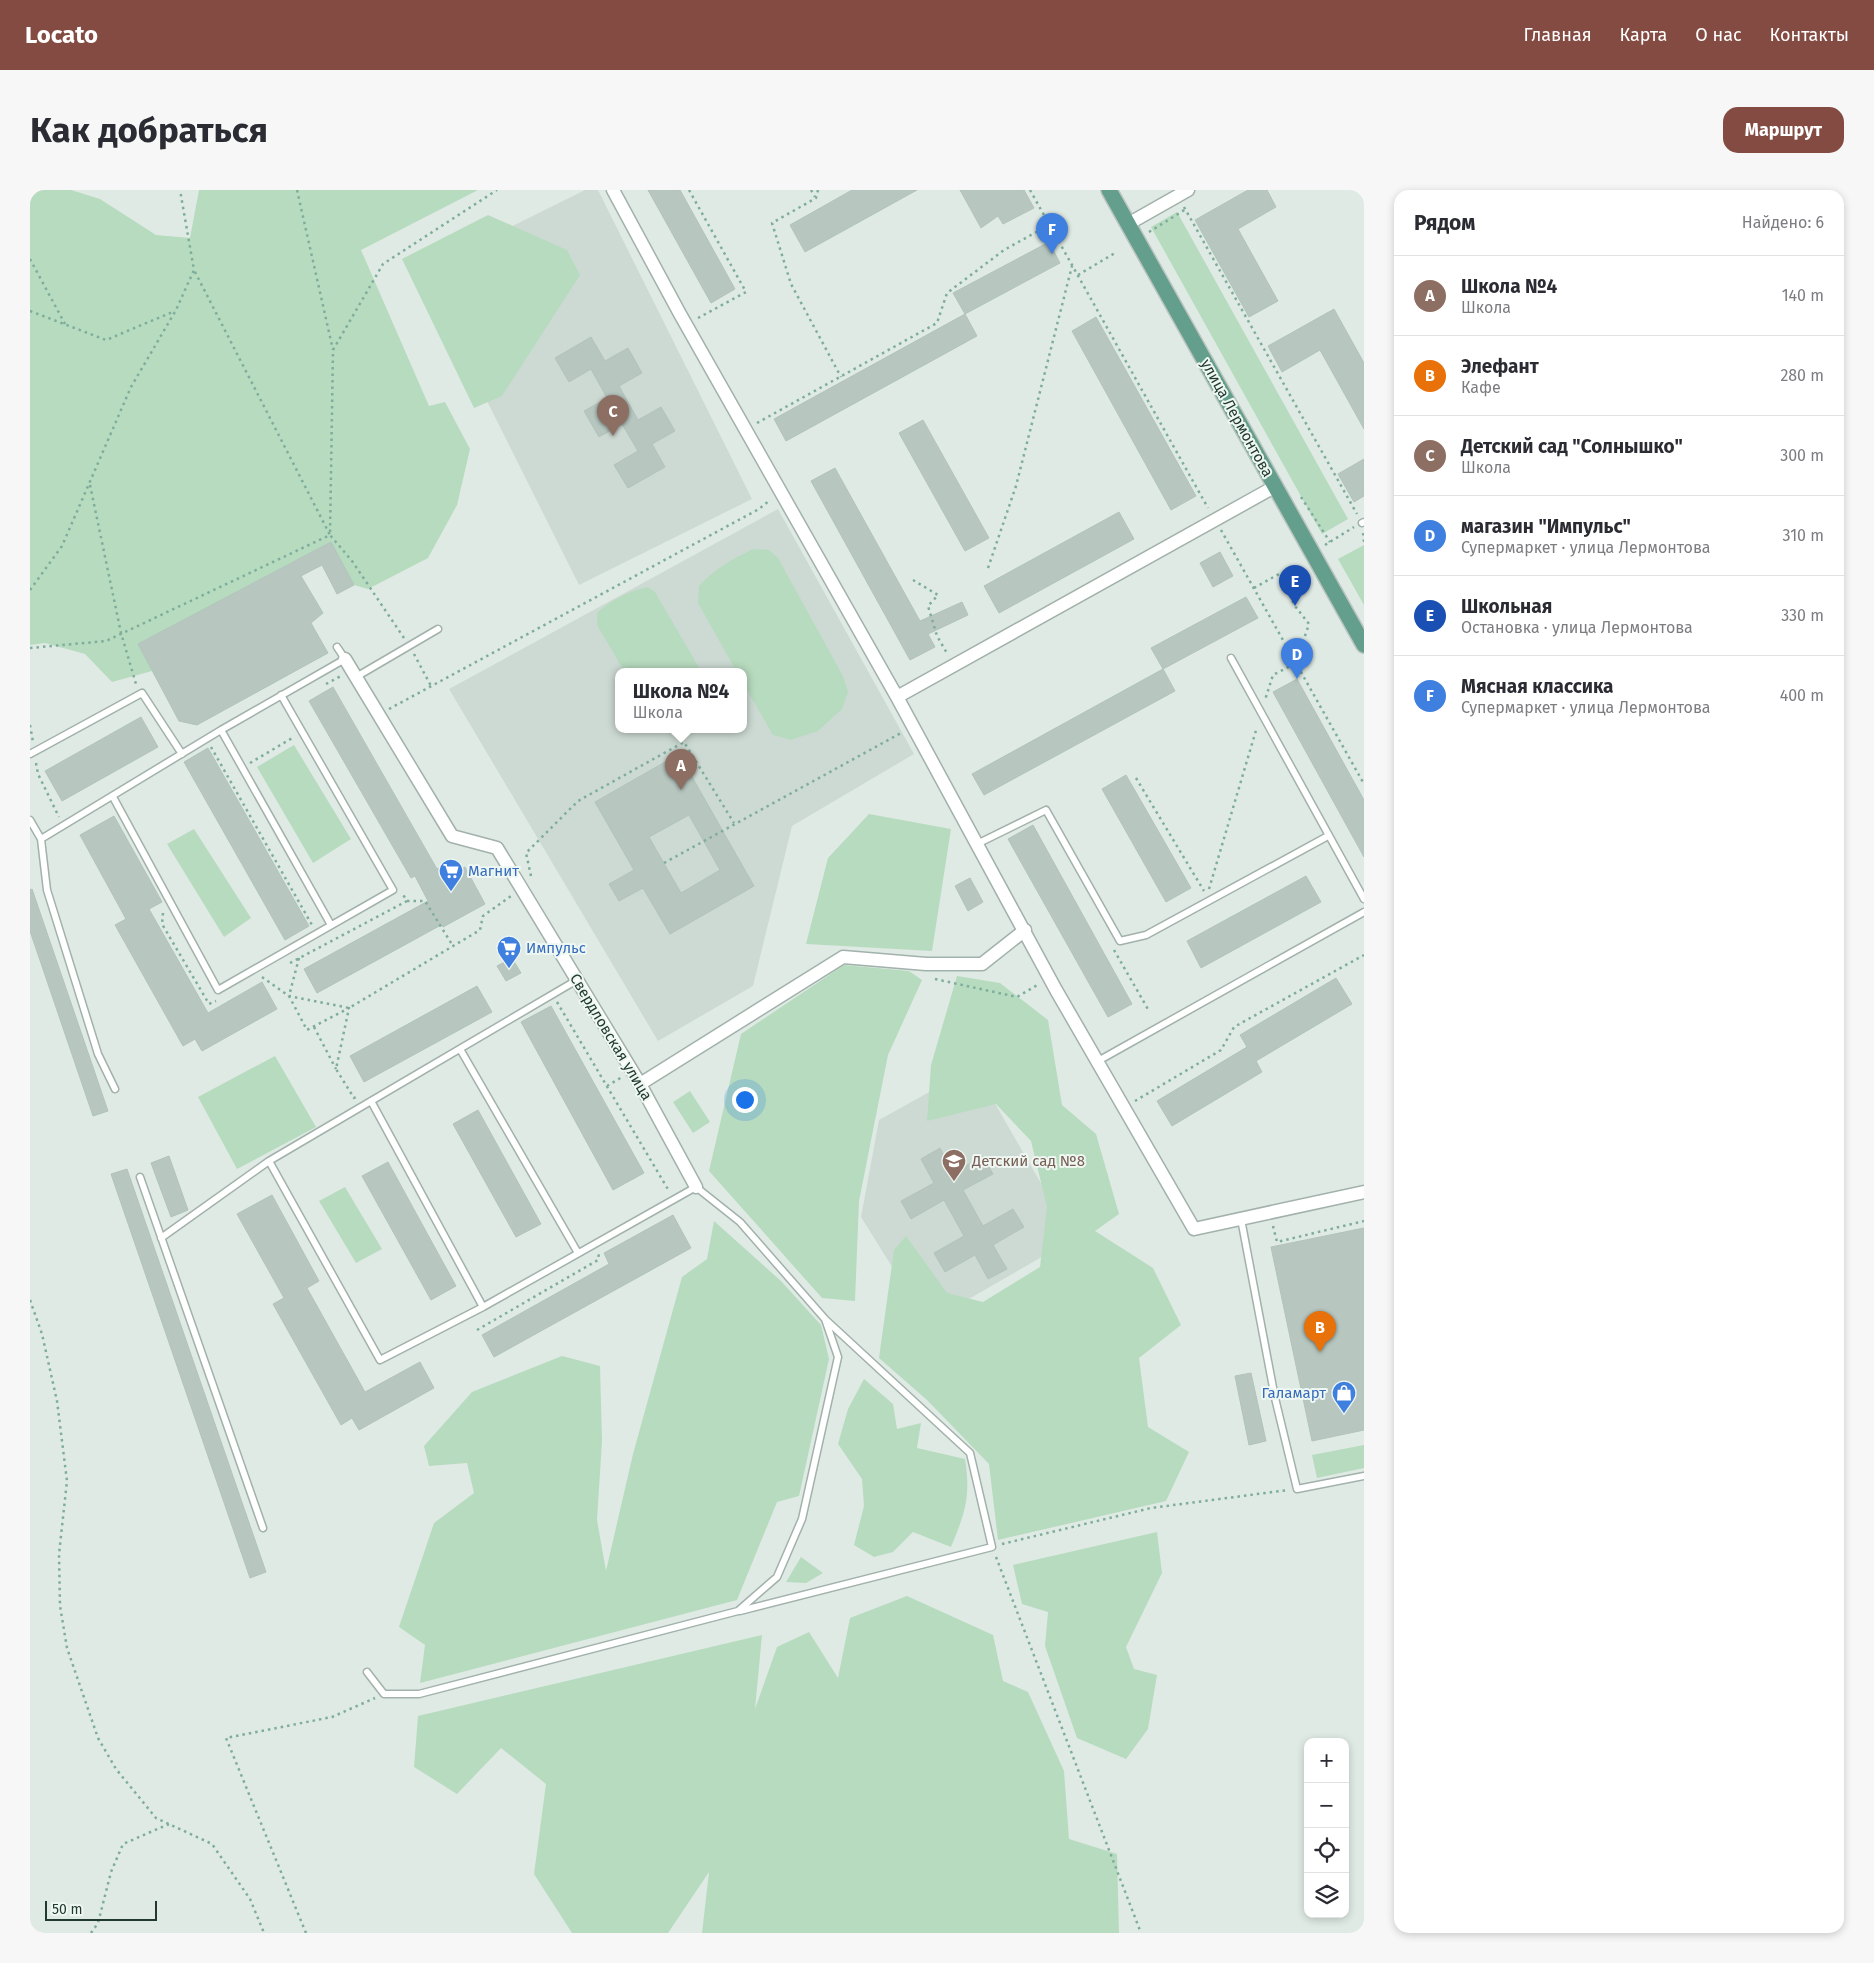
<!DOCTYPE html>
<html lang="ru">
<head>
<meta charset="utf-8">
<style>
  :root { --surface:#fff; --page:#f7f7f7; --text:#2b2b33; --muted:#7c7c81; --line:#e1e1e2; --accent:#844b43 }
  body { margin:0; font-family:"Fira Sans",sans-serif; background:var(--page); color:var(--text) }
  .controls { position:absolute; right:15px; bottom:15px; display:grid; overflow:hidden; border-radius:10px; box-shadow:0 2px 8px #0003 }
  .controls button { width:45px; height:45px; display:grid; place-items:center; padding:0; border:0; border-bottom:1px solid var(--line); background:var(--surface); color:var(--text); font:25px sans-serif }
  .scale { position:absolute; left:15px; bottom:12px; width:112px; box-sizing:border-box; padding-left:5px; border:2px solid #203931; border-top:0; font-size:14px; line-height:18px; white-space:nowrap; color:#203931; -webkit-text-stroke:4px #eff7f2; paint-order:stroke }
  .you { position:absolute; left:714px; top:909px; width:18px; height:18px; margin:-12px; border:4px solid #fff; border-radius:50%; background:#1a73e8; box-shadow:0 0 0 8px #1a73e833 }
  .badge { display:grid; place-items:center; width:32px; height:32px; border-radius:50%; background:var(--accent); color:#fff; font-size:16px; font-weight:700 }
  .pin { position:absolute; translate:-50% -41px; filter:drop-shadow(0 1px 2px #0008) }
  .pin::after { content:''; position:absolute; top:26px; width:18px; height:15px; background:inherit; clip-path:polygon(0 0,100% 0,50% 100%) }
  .popup { position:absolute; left:585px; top:478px; width:132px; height:65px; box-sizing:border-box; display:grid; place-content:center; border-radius:10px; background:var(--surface); filter:drop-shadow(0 1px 4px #0005); font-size:16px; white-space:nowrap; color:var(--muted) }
  .popup b { font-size:19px; color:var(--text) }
  .popup::after { content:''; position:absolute; left:50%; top:100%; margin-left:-10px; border:10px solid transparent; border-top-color:var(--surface) }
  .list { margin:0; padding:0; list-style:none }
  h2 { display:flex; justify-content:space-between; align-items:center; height:65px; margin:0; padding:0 20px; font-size:21px }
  h2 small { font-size:16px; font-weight:400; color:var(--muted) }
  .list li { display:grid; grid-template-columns:32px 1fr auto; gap:15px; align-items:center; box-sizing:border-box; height:80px; padding:0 20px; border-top:1px solid var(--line) }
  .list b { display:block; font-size:19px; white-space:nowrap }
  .list p { margin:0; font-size:16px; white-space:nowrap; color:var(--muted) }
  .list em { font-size:16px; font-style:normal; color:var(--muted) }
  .icon { flex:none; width:28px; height:28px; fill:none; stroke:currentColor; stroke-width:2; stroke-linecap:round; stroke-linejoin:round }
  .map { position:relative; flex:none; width:1334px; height:1743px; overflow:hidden; border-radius:15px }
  header { display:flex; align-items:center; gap:30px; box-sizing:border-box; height:70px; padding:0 25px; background:var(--accent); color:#fff }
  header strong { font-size:24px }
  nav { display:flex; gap:28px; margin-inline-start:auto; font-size:18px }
  .intro { display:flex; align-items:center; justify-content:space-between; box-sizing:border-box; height:120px; padding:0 30px }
  h1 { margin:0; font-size:35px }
  .button { padding:12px 22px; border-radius:15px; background:var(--accent); color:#fff; font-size:18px; font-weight:700 }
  main { display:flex; gap:30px; padding:0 30px }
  aside { flex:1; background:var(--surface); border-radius:15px; box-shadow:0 2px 8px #0003 }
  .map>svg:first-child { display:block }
  .built { fill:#cddad3; fill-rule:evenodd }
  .green { fill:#b7dbbf }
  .building { fill:#b7c7c0; stroke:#b1c3bb; fill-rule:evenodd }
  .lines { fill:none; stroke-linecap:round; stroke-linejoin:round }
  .lane-casing { stroke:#a2b1ab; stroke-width:9 }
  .street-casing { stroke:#a2b1ab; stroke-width:15 }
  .primary-casing { stroke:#bcc4c1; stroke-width:18 }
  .path { stroke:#7fad9c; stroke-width:2.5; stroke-dasharray:2.5 4; stroke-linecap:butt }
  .lane { stroke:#fff; stroke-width:6 }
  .street { stroke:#fff; stroke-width:12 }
  .primary { stroke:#639f8c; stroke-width:15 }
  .labels { text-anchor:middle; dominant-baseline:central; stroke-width:4; stroke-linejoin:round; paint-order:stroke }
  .street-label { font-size:15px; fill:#203931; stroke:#eff7f2 }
  .shop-label { font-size:15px; fill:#366cbe; stroke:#eff7f2; text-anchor:start }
  .education-label { font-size:15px; fill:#785e54; stroke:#eff7f2; text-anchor:start }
</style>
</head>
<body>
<header>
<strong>Locato</strong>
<nav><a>Главная</a><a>Карта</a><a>О нас</a><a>Контакты</a></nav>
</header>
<div class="intro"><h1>Как добраться</h1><a class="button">Маршрут</a></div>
<main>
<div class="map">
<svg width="1334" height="1743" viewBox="0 0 1334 1743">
  <rect width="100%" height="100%" fill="#dfeae4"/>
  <!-- built -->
  <path class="built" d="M555,0h13l154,309 -173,86 -157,-314z
    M748,319l136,245 -122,72 -39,160 -95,55 -209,-352zM588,481h126v58h-126z
    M944,877l99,172 -146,84 -66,-106 18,-97z"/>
  <!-- green -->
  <path class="green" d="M0,0h41l29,9 56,36 34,3 9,-48h279l-117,60 68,156 16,-4 25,47 -13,56 -29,53 -60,31 -14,-4 -23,-43 -193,102 14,27 -40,11 -27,-28 -40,-11 -15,2z
    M1147,22l171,307 -26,15 -171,-307z
    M458,25l79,35 13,25 -78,121 -28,12 -72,-149z
    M1334,355v60l-26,-46z
    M723,359l16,1 9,8 65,118 5,16 -6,17 -24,22 -27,9 -18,-5 -29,-50v-14h-8l-38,-68 1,-17c15,-17 34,-27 54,-37z
    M618,397l7,5 46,79h-77l-27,-46v-12c13,-12 33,-23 51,-26z
    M264,555l57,94 -38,24 -56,-96z
    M839,624l82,15 -19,122 -126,-7 22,-86z
    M164,639l57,89 -27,19 -57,-93z
    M814,775l65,6 13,9 -34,75 -29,146 -4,100 -33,-3 -113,-127 32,-137z
    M927,786l43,7 48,37 14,85 34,29 23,80 -24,17 58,37 28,57 -42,33 9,69 41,25 -23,49 -168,39 -9,-76 -62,-64 -48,-42 15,-108 12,-14 41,57 36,9 57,-35 7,-60 -16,-66 -35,-37 -69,17 4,-56z
    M245,866l41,71 -79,42 -39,-72z
    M660,901l20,31 -17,11 -20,-31z
    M315,997l37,62 -26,14 -37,-62z
    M684,1031l67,60 40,44 8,34 -30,137 -22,6 -40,98 -317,83 5,-38 -26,-18 35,-104 40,-30 -7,-30 -38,3 -5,-20 48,-54 90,-36 38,10 2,75 -5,79 9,51 27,-117 49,-177 25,-18z
    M834,1189l29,25 4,25 24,-6 -4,25 48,11c6,38 0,54 -14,88l-38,-15 -20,20 -19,5 -20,-12 10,-39 -2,-27 -24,-35 10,-35z
    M1334,1255v23l-47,10 -5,-23z
    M1127,1342l5,41 -36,74 8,22 23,6 -9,54 -22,30 -49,-21 -32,-92 3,-34 -26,-8 -9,-39z
    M771,1367l22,16 -17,10 -20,-1z
    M877,1406l86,39 10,46 25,11 36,79 5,68 48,15 2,79h-417l7,-61 -41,61h-96l-38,-59 12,-90 -45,-36 -44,46 -43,-27 4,-51 344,-81 -7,74 22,-62 32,-15 29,46 12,-60z"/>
  <!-- building -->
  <path class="building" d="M618,0h32l55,99 -24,14z
    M822,0h65l-112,62 -15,-27z
    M930,0h64l10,18 -31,16 -5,-8 -17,12z
    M1218,0h19l9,17 -38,22 40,72 -29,16 -54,-97z
    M1019,52l11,21 -95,51 -12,-21z
    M1304,119l30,54v66l-44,-79 -38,22 -14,-26z
    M935,124l12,22 -191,105 -12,-22z
    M1066,127l100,179 -25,14 -99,-179z
    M561,147l14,24 23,-13 14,25 -23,13 19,34 23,-13 14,24 -23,13 13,23 -37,21 -14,-23 24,-14 -16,-27 -23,13 -15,-26 23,-13 -16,-29 -22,13 -14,-24z
    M893,230l66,118 -24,13 -66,-118z
    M1334,269v37l-10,6 -16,-28z
    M805,278l85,153 42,-19 6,13 -40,19 7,13 -25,13 -99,-179z
    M1089,322l15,27 -135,74 -15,-27z
    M301,352l23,43 -17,9 -15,-29 -21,11 22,37 -12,10 17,30 -131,72 -18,-4 -41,-77z
    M1190,362l13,24 -20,11 -13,-24z
    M1216,407l12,21 -95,51 -12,-21z
    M1133,479l12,22 -191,104 -12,-21z
    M1267,489l67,121v57l-91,-165z
    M303,497l104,182 14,-8 6,10 8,-4 20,37 -42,23 -2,-2 -124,68 -13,-24 124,-68 -13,-25 -4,2 -102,-177z
    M111,527l17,30 -96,54 -17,-30z
    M178,558l101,178 -24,14 -101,-178z
    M649,564l75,132 -84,48 -27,-46 -24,13 -10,-17 25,-14 -39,-68zM659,625l31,55 -39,23 -32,-56z
    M1096,585l65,113 -25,14 -64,-113z
    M84,626l48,86 -13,7 59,104 54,-31 15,27 -75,42 -7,-12 -12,7 -68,-121 11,-6 -46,-84z
    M1003,635l99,179 -24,13 -100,-178z
    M1276,686l15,26 -120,66 -14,-27z
    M940,688l13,24 -15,9 -13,-25z
    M2,699l76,222 -15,5 -63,-185v-41z
    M482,768l9,15 -15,8 -9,-15z
    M1306,788l16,26 -96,57 6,11 -90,54 -15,-25 90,-54 -7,-12z
    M447,796l15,26 -128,70 -14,-26z
    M521,816l93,167 -31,17 -92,-168z
    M448,920l63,114 -25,13 -63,-113z
    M910,958l13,25 30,-17 10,18 -30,16 20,36 30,-17 11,18 -31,18 14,24 -19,10 -13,-24 -30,17 -11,-19 30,-17 -20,-36 -33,19 -10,-18 33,-18 -13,-24z
    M139,966l19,54 -17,7 -20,-54z
    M358,972l68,124 -25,14 -69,-124z
    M97,979l139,403 -16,6 -139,-404z
    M242,1005l47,86 -12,7 58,104 55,-30 14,26 -75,42 -7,-12 -11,7 -68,-121 11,-6 -47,-84z
    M643,1025l18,33 -197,109 -12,-22 127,-71 -5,-11z
    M1334,1038v202l-52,11 -41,-194z
    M1221,1183l15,68 -17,4 -14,-69z"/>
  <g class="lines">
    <defs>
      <path id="lane" d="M1332,333l2,-1
        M1201,468l133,241
        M326,487l82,-48
        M191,540l110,195
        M0,564l112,-61 40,61
        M83,607l105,193 175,-100 -112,-195
        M0,630l11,19 6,51 51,164 17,35
        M11,649l180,-109 124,-71 -8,-12
        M947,654l69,-34 74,131 26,-6 182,-99
        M430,859l118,204
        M1068,871l266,-149
        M341,911l112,206
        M239,971l111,199 103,-53 213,-120 44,35 85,97 13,38 -36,162 -25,58 -39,34 -319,83h-35l-17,-22
        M110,987l123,351
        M1211,1029l34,179 22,91 67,-13
        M131,1048l108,-77 308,-181
        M710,1421l252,-64 -22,-94 -144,-133"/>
      <path id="street" d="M583,0l67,124 217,383 159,293 138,239 170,-37
        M1098,34l60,-34
        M315,469l107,177 45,12 143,236 56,103
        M867,507l379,-211
        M610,894l203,-127 83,7h56l43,-34"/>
      <path id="primary" d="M1079,0l255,455"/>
    </defs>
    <!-- lane casing -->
    <use href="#lane" class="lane-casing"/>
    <!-- street casing -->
    <use href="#street" class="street-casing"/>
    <!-- primary casing -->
    <use href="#primary" class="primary-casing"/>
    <!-- path -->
    <path class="path" d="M267,0l36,160
      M659,0l57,102 -48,26
      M781,0l4,7
      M788,0l-2,8 -44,25 19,61 50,93
      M1000,0l178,318
      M1154,17l173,307
      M1119,42l37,-23
      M0,69l35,65
      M1048,85l37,-22
      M0,121l76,29 69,-29
      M727,233l180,-100 10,-30 57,-43 45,-25
      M60,295l31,148 15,51
      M1271,307l29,45
      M1191,340l143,254
      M1333,343l1,9
      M1295,355l29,-18
      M958,378l28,-82 56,-220
      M883,390l25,15 -10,11 9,30 11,19
      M1224,398l25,-14 16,32 14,18 -13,39 -23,12 -8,25
      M0,400l32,-44 69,-159 45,-77 18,-40 -14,-80
      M374,448l-52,-77 -22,-26 3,-185 50,-86 114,-74
      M0,458l76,-7 224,-106 -136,-265
      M384,464l17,32
      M296,494l15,-8
      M359,519l370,-200 11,-9
      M0,535l3,17
      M181,557l101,178
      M6,573l2,11 21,43
      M220,573l44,-26
      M1106,588l68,113
      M634,673l237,-130
      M501,686l-5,-23 52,-52 106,-59 50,81
      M1179,699l48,-162
      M377,711h18l28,45
      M133,723l-1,11 47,80 7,-3
      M1084,760l35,61
      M269,768l-10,38 18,34 42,-22 -13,61 18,29 2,-1
      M260,773l117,-62 -5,-8
      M232,787l27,19 60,12 131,-78 3,-14 28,-20
      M905,789l82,18 22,-13
      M527,812l112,189
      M284,837l22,42
      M577,896l15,-9
      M1105,911l86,-51 13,-23 130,-72
      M1243,1036l4,16 87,-21
      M0,1110l12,34 15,67 10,80 -8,73 1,52 7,42 31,90 18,31 40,49 56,26 38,55 14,34
      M447,1140l121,-70 1,-7
      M972,1354l149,-36 137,-18
      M966,1367l145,376
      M61,1743l7,-10 13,-51 12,-28 46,-20
      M276,1743l-80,-195 106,-21 43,-19"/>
    <!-- lane -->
    <use href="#lane" class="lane"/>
    <!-- street -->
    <use href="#street" class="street"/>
    <!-- primary -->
    <use href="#primary" class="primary"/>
  </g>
  <!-- icons -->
  <defs>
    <symbol id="supermarket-pin" viewBox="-11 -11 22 30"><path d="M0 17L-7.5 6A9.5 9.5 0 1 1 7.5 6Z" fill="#3f7fe0" stroke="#eff7f2"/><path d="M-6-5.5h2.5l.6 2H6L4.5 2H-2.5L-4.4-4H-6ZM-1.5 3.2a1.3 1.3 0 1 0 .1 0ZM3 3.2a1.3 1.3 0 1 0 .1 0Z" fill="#fff"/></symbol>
    <symbol id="school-pin" viewBox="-11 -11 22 30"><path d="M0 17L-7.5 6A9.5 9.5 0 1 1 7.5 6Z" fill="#8d6e63" stroke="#eff7f2"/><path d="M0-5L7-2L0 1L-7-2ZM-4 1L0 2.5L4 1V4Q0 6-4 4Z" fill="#fff"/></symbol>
    <symbol id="shop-pin" viewBox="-11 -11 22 30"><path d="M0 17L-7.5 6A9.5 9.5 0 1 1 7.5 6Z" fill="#3f7fe0" stroke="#eff7f2"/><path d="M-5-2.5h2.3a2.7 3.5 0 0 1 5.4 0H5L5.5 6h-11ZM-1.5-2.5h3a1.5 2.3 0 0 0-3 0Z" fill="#fff"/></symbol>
  </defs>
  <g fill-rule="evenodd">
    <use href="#supermarket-pin" x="407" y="667" width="28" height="38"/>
    <use href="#supermarket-pin" x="465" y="744" width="28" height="38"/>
    <use href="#school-pin" x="910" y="957" width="28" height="38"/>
    <use href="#shop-pin" x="1300" y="1189" width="28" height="38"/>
  </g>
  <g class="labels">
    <!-- street labels -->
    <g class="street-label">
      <text transform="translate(1207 228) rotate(61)">улица Лермонтова</text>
      <text transform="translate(581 847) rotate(59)">Свердловская улица</text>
    </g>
    <!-- shop labels -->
    <g class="shop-label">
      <text x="438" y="681">Магнит</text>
      <text x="496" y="758">Импульс</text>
      <text x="1296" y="1203" text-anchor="end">Галамарт</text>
    </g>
    <!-- education labels -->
    <g class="education-label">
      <text x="942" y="971">Детский сад №8</text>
    </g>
  </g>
</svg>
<div class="controls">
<button>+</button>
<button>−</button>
<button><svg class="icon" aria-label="locate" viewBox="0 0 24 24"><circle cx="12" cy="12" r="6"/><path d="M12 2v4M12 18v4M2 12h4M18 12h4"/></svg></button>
<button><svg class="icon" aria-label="layers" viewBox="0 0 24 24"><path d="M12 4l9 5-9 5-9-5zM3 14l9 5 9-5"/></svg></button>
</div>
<div class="scale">50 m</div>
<div class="you"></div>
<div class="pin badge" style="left:651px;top:600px;background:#8d6e63">A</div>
<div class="popup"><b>Школа №4</b>Школа</div>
<div class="pin badge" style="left:1290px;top:1162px;background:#e8710a">B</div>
<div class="pin badge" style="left:583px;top:246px;background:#8d6e63">C</div>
<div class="pin badge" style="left:1267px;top:489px;background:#3f7fe0">D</div>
<div class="pin badge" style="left:1265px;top:416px;background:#1a4fb4">E</div>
<div class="pin badge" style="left:1022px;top:64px;background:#3f7fe0">F</div>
</div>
<aside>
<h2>Рядом<small>Найдено: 6</small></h2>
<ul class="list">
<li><span class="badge" style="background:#8d6e63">A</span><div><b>Школа №4</b><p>Школа</p></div><em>140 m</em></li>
<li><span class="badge" style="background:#e8710a">B</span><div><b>Элефант</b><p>Кафе</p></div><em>280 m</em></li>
<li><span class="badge" style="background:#8d6e63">C</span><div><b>Детский сад &quot;Солнышко&quot;</b><p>Школа</p></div><em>300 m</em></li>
<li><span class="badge" style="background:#3f7fe0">D</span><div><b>магазин &quot;Импульс&quot;</b><p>Супермаркет · улица Лермонтова</p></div><em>310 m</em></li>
<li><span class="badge" style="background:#1a4fb4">E</span><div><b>Школьная</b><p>Остановка · улица Лермонтова</p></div><em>330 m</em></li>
<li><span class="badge" style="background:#3f7fe0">F</span><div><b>Мясная классика</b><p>Супермаркет · улица Лермонтова</p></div><em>400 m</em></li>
</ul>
</aside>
</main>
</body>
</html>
